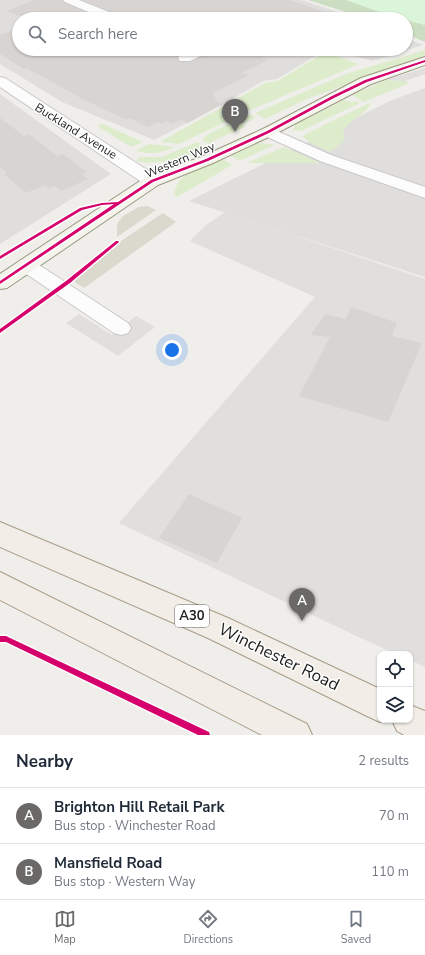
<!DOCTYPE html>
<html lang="en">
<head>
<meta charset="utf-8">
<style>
  :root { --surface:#fff; --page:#f6f6f7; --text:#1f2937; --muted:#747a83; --line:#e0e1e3; --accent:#6a6968 }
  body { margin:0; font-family:"Nunito Sans",sans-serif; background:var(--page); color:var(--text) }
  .controls { position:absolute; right:12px; bottom:12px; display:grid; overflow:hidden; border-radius:8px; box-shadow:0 1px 3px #0004 }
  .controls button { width:36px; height:36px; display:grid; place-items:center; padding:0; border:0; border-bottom:1px solid var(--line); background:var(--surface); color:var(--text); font:20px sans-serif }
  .you { position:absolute; left:172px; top:350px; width:14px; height:14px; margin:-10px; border:3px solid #fff; border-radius:50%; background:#1a73e8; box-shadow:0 0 0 6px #1a73e833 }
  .badge { display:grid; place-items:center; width:26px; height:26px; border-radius:50%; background:var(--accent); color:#fff; font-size:13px; font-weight:700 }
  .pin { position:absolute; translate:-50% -33px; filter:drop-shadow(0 1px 2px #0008) }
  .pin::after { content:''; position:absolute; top:21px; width:14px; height:12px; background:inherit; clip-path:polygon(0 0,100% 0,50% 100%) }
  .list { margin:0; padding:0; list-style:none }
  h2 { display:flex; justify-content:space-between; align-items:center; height:52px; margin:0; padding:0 16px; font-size:17px }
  h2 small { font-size:13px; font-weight:400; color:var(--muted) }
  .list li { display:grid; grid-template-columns:26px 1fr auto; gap:12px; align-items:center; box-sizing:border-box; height:56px; padding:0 16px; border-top:1px solid var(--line) }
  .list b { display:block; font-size:15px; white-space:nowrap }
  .list p { margin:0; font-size:13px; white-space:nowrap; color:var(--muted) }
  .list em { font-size:13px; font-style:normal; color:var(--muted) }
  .icon { flex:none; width:22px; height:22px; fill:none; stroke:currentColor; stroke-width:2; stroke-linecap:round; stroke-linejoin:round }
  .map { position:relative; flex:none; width:425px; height:735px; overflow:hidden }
  .search { position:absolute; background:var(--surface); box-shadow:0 1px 3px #0004; left:12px; right:12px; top:12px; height:44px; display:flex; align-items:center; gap:10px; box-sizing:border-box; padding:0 14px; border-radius:22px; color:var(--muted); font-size:15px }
  .sheet { height:164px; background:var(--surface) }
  nav { display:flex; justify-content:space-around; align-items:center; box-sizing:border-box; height:56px; border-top:1px solid var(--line); background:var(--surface); font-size:11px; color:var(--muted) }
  nav a { display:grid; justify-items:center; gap:2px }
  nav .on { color:var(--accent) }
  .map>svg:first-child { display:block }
  .residential { fill:#dfdedc }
  .construction { fill:#d9d9cd }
  .grass { fill:#ddeccb }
  .forest { fill:#cbdec1 }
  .park { fill:#daf5da }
  .parking { fill:#e0dfde }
  .building { fill:#d7d4d2 }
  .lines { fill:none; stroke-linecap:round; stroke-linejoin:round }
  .street-casing { stroke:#c9c8c7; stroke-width:2 }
  .secondary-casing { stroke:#999a82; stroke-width:2 }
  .primary-casing { stroke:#a79c86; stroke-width:2 }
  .street { fill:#fdfcfc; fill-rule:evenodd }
  .secondary { fill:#f4f4ed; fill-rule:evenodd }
  .primary { fill:#f3ede7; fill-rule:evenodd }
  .cycleway-casing { stroke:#fff; stroke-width:3 }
  .cycleway { fill:#d6006c; fill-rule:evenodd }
  .labels { text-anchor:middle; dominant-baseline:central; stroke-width:3; stroke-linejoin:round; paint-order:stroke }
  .far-street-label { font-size:12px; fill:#222; stroke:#fff }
  .shield { fill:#fff; stroke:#646464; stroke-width:1 }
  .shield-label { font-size:13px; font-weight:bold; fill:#222 }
  .near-street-label { font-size:17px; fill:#222; stroke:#fff }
</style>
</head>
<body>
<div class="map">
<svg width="425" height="735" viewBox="0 0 425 735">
  <rect width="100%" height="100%" fill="#f0eeeb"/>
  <!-- residential -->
  <path class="residential" d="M0,0h301l59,19h-341v30h308l-50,30 -14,2 -43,25 -66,34 -92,-38 -62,-38z
    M406,38l17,7 -50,16 -44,-12h77z
    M425,88v189l-236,-76 203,-101z
    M0,94l111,80 -111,70z"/>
  <!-- construction -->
  <path class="construction" d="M147,206l9,4 -39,27v-13l6,-8 16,-9z
    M163,213l13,9 -92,66 -17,-11z"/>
  <!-- grass -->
  <path class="grass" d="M425,50v6l-118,43 -42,20 -10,-6 91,-39z
    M325,52l34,12 -111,47 -69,33 -19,-2 105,-59 13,-2z
    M386,80l19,1 4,2 -45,19 -12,-7z
    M344,100l7,2 4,-1 5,2 -59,28 -8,-1 3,-6z
    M369,103l1,2c-7,10 -19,15 -27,25l2,10 -15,12 -21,-10 -7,-6z
    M250,114l6,4 -13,6 2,3 -32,14v2l-3,1 -7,-3v-3l5,-4z
    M103,124l40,18 -12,5 -34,-21z
    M197,142l9,5c-23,11 -44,19 -70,14l3,-4h23z
    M262,143l13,2 -36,16 -9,-6 16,-9z
    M149,144l26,3c-14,6 -24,9 -39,3z
    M284,147l36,16h-74z
    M220,157l12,8 -55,32 -3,-3c5,-23 27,-28 46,-37z"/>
  <!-- forest -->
  <path class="forest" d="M308,0h38l56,19h-34z
    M406,20l19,5v17l-19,-8z"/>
  <!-- park -->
  <path class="park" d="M346,0h79v25l-48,-14z"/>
  <!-- parking -->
  <path class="parking" d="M425,68v6l-20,7 -19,-1z
    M225,212l200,67v388l-15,-7v-6h-14l-44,-20 -233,-111 196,-226 -125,-56 16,-16z
    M79,314l33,21 24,-19 19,11 -37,29 -52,-33z"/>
  <!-- building -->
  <path class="building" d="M34,0h28l2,3 37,16h-71l-24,-8z
    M83,0h206l54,18 -221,1 -2,-4z
    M19,28v21h171l-11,5 -2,5 3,3h11l19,-9 1,-4h69l-19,9 6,2 -25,13 7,2 -36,18 3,6 -1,1 7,4 -34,19 -7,-3 -9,4 -5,-3 -5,3 -4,-2 -11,5 -17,-9 -4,2 -37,-18h-1l-61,-34 -3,1 -24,-15v-19z
    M0,118l24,18 5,-2 28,22 6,-2 24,18 -6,2 7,5 -27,12 -6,-5 -6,2 -4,-3 -19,8 -22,-19 3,-1 -7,-6z
    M351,307l46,16 -5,13 30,7 -34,79 -89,-26 31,-59 -19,-2 14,-21 21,5z
    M189,494l53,24 -25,45 -58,-25z"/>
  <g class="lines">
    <defs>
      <path id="street" d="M63,0h16l40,16 2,3h-16l-40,-17z
        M194,49h16l-1,3 -19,9h-10l-2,-3 2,-3z
        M0,77l5,1 153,99 2,4 -2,4 -6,1 -6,-1 -146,-98z
        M268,127l63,28 94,32v11l-105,-37 -57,-26 -3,-3 3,-3z
        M26,259l7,2 95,62 3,5 -3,5 -7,2 -7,-2 -95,-64 -3,-4 3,-4z"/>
      <path id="secondary" d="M425,57v8l-54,19 -98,51 -60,28 -55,22 -151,103 -7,1v-15l146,-97 55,-20 62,-28 98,-51z"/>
      <path id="primary" d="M0,522l228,96 152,71v31h4l-4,2 -11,-5 -161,-79 -208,-91z
        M0,572l307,152 5,11h-50l-262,-135z
        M410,705l15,6v24h-21l-7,-4 -5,-11h18z"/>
    </defs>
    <!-- street casing -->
    <use href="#street" class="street-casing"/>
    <!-- secondary casing -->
    <use href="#secondary" class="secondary-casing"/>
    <!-- primary casing -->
    <use href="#primary" class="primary-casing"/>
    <!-- street -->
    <use href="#street" class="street"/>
    <!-- secondary -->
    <use href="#secondary" class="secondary"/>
    <!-- primary -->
    <use href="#primary" class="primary"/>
    <defs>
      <path id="cycleway" d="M425,60v2l-58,20 -33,16 -65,35 -61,28 -55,21 -153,102v-3l114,-77 -12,1 -20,5 -82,49v-3l80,-48 22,-5 16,-1 33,-22 55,-21 61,-28 65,-35 33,-16z
        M116,241h2l1,1 -49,41 -70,50v-4l66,-48z
        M0,636h6l2,1 201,95 1,3h-12l-192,-93h-6z"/>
    </defs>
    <!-- cycleway casing -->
    <use href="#cycleway" class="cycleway-casing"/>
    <!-- cycleway -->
    <use href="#cycleway" class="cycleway"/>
  </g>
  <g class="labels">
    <!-- far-street labels -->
    <g class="far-street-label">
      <text transform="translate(76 131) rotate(32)">Buckland Avenue</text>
      <text transform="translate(180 160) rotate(-23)">Western Way</text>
    </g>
    <!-- shield labels -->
    <rect class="shield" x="175" y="605" width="34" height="22" rx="3"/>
    <g class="shield-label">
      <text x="192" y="616">A30</text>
    </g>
    <!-- near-street labels -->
    <g class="near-street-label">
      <text transform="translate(279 657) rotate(26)">Winchester Road</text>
    </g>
  </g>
</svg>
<div class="controls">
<button><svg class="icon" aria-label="locate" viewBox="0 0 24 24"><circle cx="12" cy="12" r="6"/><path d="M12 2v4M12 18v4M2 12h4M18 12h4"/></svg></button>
<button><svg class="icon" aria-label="layers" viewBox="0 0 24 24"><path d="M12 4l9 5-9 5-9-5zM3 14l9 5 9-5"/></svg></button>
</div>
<div class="you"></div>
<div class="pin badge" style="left:302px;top:621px">A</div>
<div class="pin badge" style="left:235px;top:132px">B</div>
<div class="search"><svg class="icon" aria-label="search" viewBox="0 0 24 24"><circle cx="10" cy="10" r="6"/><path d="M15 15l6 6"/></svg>Search here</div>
</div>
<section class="sheet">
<h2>Nearby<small>2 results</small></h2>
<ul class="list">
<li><span class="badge">A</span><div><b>Brighton Hill Retail Park</b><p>Bus stop · Winchester Road</p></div><em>70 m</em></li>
<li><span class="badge">B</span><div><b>Mansfield Road</b><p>Bus stop · Western Way</p></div><em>110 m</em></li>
</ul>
</section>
<nav>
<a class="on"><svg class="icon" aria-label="map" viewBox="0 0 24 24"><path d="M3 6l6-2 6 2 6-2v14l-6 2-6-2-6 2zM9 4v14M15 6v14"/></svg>Map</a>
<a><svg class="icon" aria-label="directions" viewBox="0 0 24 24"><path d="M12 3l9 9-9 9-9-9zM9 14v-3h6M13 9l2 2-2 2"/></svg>Directions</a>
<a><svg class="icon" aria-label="saved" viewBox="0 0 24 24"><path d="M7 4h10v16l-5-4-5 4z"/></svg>Saved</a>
</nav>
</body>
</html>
